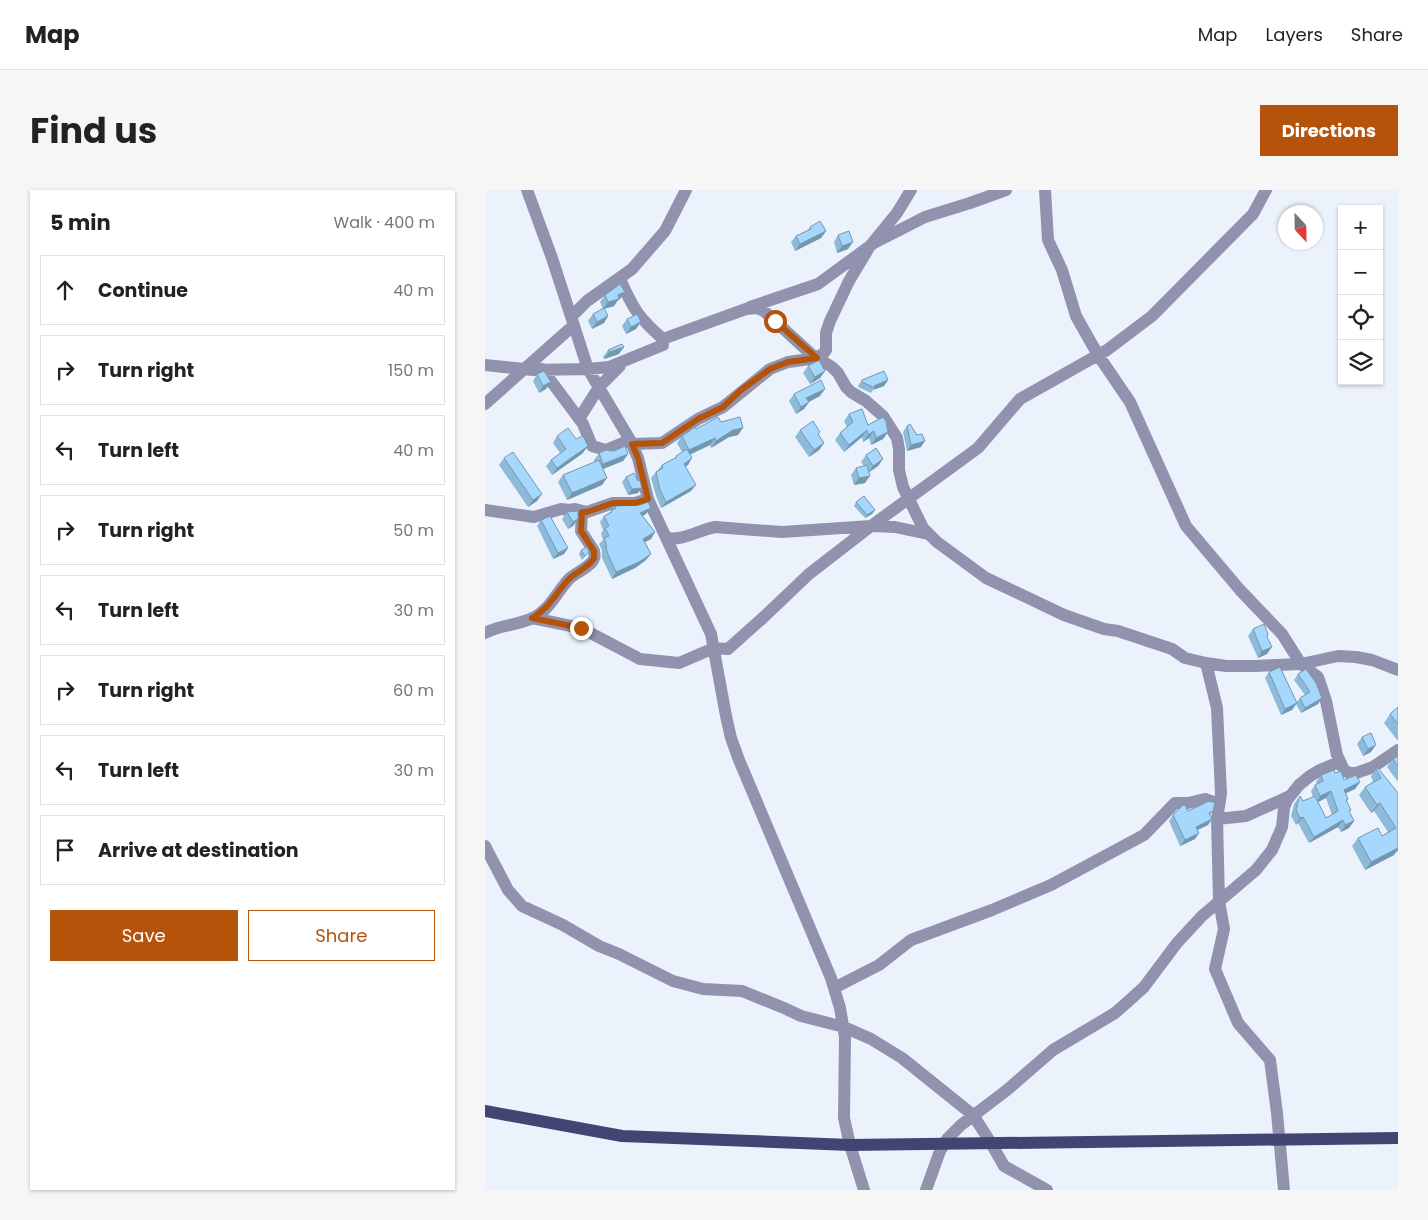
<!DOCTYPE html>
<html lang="en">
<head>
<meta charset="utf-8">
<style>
  :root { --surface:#fff; --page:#f6f6f6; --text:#222; --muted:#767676; --line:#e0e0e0; --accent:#b45309 }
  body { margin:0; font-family:Poppins,sans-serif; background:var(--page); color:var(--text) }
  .controls { position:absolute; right:15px; top:15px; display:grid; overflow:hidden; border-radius:0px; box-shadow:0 1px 4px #0004 }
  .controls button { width:45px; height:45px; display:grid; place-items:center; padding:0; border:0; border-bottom:1px solid var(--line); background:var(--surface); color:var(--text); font:25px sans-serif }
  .compass { position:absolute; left:793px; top:15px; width:45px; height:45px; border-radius:50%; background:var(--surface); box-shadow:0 1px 4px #0004; rotate:158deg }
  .stop { position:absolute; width:15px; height:15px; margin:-11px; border:4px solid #b45309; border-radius:50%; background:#fff }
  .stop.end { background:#b45309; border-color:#fff; box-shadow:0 1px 5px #0008 }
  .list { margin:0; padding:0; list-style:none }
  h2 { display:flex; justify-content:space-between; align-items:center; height:65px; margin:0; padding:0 20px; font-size:21px }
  h2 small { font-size:16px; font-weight:400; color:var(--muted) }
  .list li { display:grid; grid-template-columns:32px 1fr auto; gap:15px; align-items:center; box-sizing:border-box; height:70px; margin:0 10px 10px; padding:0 10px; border:1px solid var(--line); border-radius:0px }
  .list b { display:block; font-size:19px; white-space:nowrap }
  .list em { font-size:16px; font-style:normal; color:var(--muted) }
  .actions { display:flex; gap:10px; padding:15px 20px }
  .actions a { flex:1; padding:11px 0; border:1px solid var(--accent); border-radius:0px; text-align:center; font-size:18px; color:var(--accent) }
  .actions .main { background:var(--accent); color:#fff }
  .icon { flex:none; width:28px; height:28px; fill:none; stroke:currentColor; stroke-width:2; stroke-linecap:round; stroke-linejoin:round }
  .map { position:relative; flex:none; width:913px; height:1000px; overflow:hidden; border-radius:0px }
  header { display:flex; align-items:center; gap:30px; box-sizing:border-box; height:70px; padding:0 25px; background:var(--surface); border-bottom:1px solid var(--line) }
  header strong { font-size:24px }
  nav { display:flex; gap:28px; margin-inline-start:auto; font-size:18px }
  .intro { display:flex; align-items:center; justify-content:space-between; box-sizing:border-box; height:120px; padding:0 30px }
  h1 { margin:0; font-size:35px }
  .button { padding:12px 22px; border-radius:0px; background:var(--accent); color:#fff; font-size:18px; font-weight:700 }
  main { display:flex; gap:30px; padding:0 30px }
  aside { flex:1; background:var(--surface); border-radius:0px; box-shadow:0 1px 4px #0004 }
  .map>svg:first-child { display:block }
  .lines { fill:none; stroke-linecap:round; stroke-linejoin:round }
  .minor { stroke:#9092ae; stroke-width:12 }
  .major { stroke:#444473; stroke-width:12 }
  .wall { fill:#8ebad9; fill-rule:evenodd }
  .shaded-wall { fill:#7497b0 }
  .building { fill:#a5d8fc; stroke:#7497b0 }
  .route { stroke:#b45309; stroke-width:6 }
</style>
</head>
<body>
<header>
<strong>Map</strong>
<nav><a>Map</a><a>Layers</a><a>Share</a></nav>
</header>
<div class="intro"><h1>Find us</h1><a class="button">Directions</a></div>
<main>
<aside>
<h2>5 min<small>Walk · 400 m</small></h2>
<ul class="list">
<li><svg class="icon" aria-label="ahead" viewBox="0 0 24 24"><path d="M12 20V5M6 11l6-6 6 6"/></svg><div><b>Continue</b></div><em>40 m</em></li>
<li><svg class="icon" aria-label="right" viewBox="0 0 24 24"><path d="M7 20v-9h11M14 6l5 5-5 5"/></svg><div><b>Turn right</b></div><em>150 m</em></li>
<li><svg class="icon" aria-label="left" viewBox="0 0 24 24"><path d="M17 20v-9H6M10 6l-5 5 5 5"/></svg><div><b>Turn left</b></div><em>40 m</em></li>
<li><svg class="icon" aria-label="right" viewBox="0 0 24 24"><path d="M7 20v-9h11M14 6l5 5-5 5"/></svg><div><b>Turn right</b></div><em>50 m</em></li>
<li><svg class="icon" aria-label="left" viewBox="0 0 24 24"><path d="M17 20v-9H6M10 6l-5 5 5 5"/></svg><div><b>Turn left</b></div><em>30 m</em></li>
<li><svg class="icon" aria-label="right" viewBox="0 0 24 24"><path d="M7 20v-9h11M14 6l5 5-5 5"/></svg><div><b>Turn right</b></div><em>60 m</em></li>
<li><svg class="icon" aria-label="left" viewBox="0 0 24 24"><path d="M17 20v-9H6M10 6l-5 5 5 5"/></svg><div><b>Turn left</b></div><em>30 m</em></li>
<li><svg class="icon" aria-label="arrive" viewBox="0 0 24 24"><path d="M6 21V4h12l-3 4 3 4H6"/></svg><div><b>Arrive at destination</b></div></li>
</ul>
<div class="actions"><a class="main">Save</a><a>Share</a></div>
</aside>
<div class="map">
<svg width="913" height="1000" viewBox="0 0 913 1000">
  <rect width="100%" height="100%" fill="#ecf2fc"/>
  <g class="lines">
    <!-- minor -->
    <path class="minor" d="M42,0l25,68 36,111 42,71 8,18 10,41 63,135 15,82 5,22 8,22 92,218 9,30 5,29 -1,81 6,27 14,45
      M560,0l3,50 14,30 14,46 22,39 32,47 56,124 54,64 42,44 19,30 17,13 8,24 11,54 7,15 5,3h7l17,-6 25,-17
      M135,89c13,30 19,39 43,60
      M265,117l68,-23 56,-41 51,-26 45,-14 36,-13
      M87,126l15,-15 45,-32 33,-38 21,-41
      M0,175l48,5 55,-1 21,-2 54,-22v-6l8,-3 75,-27 11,-1 7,3 47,43 21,13 6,6 8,14 5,5 15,9 17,15 14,22 2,11v21l4,17 20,41 14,14 49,36 78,37 40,14 14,2 54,18 13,9 21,5 20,3h29l46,-2 37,-8 18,1 16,3 26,10
      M57,179l41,55 9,22 14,4 24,-10
      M0,214l89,-79
      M94,229l20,-32 21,-21
      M147,254l30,-1 36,-24 25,-12 47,-38 18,-7 29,-4 7,-5 2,-3v-17l4,-12 19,-40 21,-35 27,-33 14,-23
      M0,320l49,7 27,-8 9,1 5,-1 12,3 26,-9h22l13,-4
      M182,348c16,3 32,-8 48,-11l67,5 89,-6 24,1 33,7
      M47,428l49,10 59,31 39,4 35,-15 14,1 38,-34 43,-41 62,-48 107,-78 42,-49 87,-49 45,-34 101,-102 13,-24
      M0,443c15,-8 33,-8 48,-15 18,-9 24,-27 37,-40 7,-6 16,-9 22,-16 3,-4 3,-6 2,-11l-13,-20 1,-19
      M721,473l11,45 4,86 -4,25 29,-3 44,-20
      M732,629l2,82 5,28 -9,40 23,54 32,37 7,53 7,77
      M0,656l23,44 14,16 41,19 36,21 20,8 54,27 30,8 39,2 42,17 17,8 43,11 27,12 31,19 71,57 18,28 13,23 43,24
      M349,798l45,-23 32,-25 81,-30 59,-25 93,-50 31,-32h13l17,-4 14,5
      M441,1000l14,-39 8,-13 13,-13 46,-35 46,-40 62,-37 17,-15 12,-11 33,-44 25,-27 54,-46 16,-20 10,-23 2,-19 3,-8 12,-15 11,-9 10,-6 19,-8"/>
    <!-- major -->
    <path class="major" d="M0,921l137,25 228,9 548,-7"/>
  </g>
  <!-- wall -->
  <path class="wall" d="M325,37l16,4 -5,7 -26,13 -4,-9 5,-6 12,-6z
    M353,45l10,14 -11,4 -3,-11z
    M140,102l-5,7 -2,1 -4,6 -10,3 4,7 -4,7 -12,6 -4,-8 5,-7 10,-5 -3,-7 5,-7z
    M142,129l9,10 -10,5 -4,-8z
    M123,160l11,4 -15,5 -1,-2z
    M323,176l17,5 -5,7 -10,6 -7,-11z
    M52,184l9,15 -7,4 -6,-12z
    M377,190h26l-4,6 -11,4 -2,3 -13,-6v-1z
    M309,204l26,2 -11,6 -5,7 -8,5 -7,-13z
    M364,224l19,11 20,7 -5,7 -12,6 -2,-7 -6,4 -1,-5 -18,15 -9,-12 5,-7 7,-6 -3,-6z
    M236,232l17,13 -9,2 -18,11 -1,-3 -20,10 -2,10 -2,1 5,25 -30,17 -5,-12 -5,-18 11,-13 12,-6 2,-3 6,-4 -5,-9 5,-7 14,-7z
    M422,236l14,21 -14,4 -4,-19z
    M315,240l20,2 -2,2 6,9 -5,7 -10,7 -14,-20z
    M72,246l19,3 7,14 -31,22 -6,-9 5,-6 9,-7 -7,-10z
    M114,263l29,1 -5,7 -20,8 -1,16 -35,15 -9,-18 5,-7 31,-13v-2z
    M381,265l17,4 -5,7 -9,6 -4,11 -11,2 -3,-10 5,-7 8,-2 -3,-4z
    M19,268l33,43 -9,6 -29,-42z
    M141,287l12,16 -10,2 -6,-13z
    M371,312l19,8 -3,4 -7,4 -11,-12z
    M130,316l31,8 -3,2 12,16 -4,7 -7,3 2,18 -11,8 -23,11 -10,-21v-8l-3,-6 4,-4 -2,-6 2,-4 -3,-8 4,-6 5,-3z
    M93,321l-5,15 -5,3 -6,-10 5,-7z
    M56,330l27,28 -4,6 -11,5 -16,-33z
    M96,360l8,2 -7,8 -3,-6z
    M768,439l14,25 -9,4 -10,-22z
    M784,482l27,31 4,-5 5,-3 -11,-15 4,-6 20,30 -17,9 -5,-9 -4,6 -11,5 -16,-37z
    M913,517v33h-1l-13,-17 6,-9z
    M877,547l9,15 -8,4 -6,-12z
    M913,566v26l-11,-15 6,-8z
    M891,579l22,24 -2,59 -2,3 -29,15 -13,-24 6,-8 24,-2 6,-4 -14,-21 -3,2 -12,-18 6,-8 8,-5 -2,-6z
    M850,583l9,7 16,2 -5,7 -9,4 2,6 -1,2 2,12 5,8 -5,7 -8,4 -3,-5 -29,16 -11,-20 -2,2 -5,-9 3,-12 6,-8 3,5 10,-4 -2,-6 4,-6 2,-1 -1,-2 5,-7zM841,608l6,17 -6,3 -8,-16z
    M703,621h25l-3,4 2,4 -4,6 -11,5 2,3 -4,6 -15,7 -11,-25 4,-6z"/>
  <!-- shaded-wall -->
  <path class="shaded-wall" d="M341,41l-5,7 -26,13 5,-7z
    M368,52l-5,7 -11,4 5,-7z
    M140,102l-5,7 -2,1 -4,6 -11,3 5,-7 10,-7z
    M123,126l-4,7 -12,6 5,-7z
    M156,132l-5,7 -10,5 5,-7z
    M139,157l-5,7 -15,5 5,-7z
    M340,181l-5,7 -10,6 5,-7z
    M403,190l-4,6 -11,4 2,-2 -1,-2z
    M66,192l-5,7 -7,4 4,-7z
    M340,199l-5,7 -18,9 4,-7z
    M324,212l-5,7 -8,5 5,-7z
    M258,238l-5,7 -9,2 -18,11 5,-7 17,-11z
    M382,240l-5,7 -18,15 5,-7z
    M389,241l-5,7 -6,4 5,-7z
    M403,242l-5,7 -12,6 5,-7z
    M230,248l-5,7 -26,12 5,-7z
    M440,251l-4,6 -14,4 4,-6z
    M339,253l-5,7 -10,7 5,-7z
    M103,256l-5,7 -31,22 5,-7z
    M143,264l-5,7 -25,10 5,-7z
    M207,268l-4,7 -9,5 5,-6z
    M398,269l-5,7 -10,7 5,-7z
    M385,286l-5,7 -11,2 5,-7z
    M122,288l-5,7 -35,15 5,-7z
    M211,295l-5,6 -30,17 5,-6z
    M157,298l-4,5 -10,2 4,-6z
    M57,304l-5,7 -9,6 5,-7z
    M166,318l-5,6 -10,5 4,-6z
    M390,320l-3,4 -7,4 2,-3z
    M93,329l-5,7 -5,3 5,-7z
    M170,342l-4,7 -13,7 5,-7z
    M83,358l-4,6 -11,5 5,-6z
    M166,364l-5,6 -11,8 -23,11 4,-7z
    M787,457l-5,7 -9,4 4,-7z
    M837,508l-4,6 -17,9 4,-5z
    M812,513l-5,7 -11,5 4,-6z
    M891,555l-5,7 -8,4 5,-7z
    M875,592l-5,7 -15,7 4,-6z
    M846,601l-5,7 -10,5 4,-7z
    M895,613l-6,8 -3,2 6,-8z
    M818,627l-5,6 -2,2 4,-7z
    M727,629l-4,6 -17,8 5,-6z
    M858,630l-5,7 -29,16 5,-6z
    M869,631l-5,7 -8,4 4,-7z
    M714,643l-4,6 -15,7 5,-6z
    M913,657v4l-2,1 -2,3 -29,15 6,-8z"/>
  <!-- building -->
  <path class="building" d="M335,31l6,10 -26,13 -4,-8 15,-7 -1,-2z
    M364,41l4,11 -11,4 -4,-11z
    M135,94l5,8 -7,3 1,4 -11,3 -3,-7z
    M119,118l4,8 -11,6 -4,-8z
    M152,124l4,8 -10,5 -4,-8z
    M137,154l2,3 -15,5 -1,-2z
    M334,170l6,11 -10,6 -7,-11z
    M59,181l7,11 -8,4 -6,-12z
    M399,181l4,9 -14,6 1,2 -13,-6v-2z
    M336,190l4,9 -19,9 3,4 -8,5 -7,-13z
    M377,219l6,16 15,-8 3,4 2,11 -12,6 -2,-7 -6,4 -1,-5 -18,15 -9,-12 13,-11 -4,-8z
    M233,227l3,5 19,-5 3,11 -10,2 -17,11 -1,-3 -26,12 -7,-14 13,-9 1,2z
    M328,231l7,11 -2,2 6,9 -10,7 -14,-20z
    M425,234l7,11 5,-1 3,7 -14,4 -4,-19z
    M83,238l8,11 7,-3 5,10 -31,22 -6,-8 15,-11 -9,-13z
    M140,256l3,8 -25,10 -4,-11 7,-3 8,1z
    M391,258l7,11 -10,7 -7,-11z
    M202,259l5,9 -8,6 12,21 -30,17 -6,-12 -4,-18 7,-4 -1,-3 15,-8 -1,-1z
    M28,262l29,42 -9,6 -29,-42z
    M114,270l8,18 -35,15 -9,-18z
    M382,275l3,11 -11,2 -3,-10z
    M149,283l4,8 2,-1 2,8 -10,1 -6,-12z
    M379,306l11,14 -8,5 -11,-13z
    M163,312l3,6 -11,5 15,19 -12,7 8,15 -12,8 -23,10 -9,-20 -1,-9 -2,-5 5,-2 -4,-8 4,-2 -5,-10 8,-4 -1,-1 5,-3 -1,-2 25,-1z
    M93,321v8l-5,3 -6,-10z
    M65,326l18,32 -10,5 -17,-33z
    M102,357l2,5 -4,4 -4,-6z
    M779,434l4,10 -1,3 5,10 -10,4 -9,-22z
    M795,477l17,36 -12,6 -16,-37z
    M821,479l10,14 6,15 -17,10 -5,-10 10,-6 -12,-18z
    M913,517v17l-8,-10z
    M886,543l5,12 -8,4 -6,-12z
    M913,566v10l-5,-7z
    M893,578l20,25v55l-27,14 -13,-24 20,-10 4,8 14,-8 -16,-25 -3,2 -12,-18 16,-9 -5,-9z
    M849,580l1,3 6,-2 3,9 12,-5 4,7 -16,8 4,9 -2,1 5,10 -2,1 5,10 -9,4 -2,-5 -29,17 -11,-20 -3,1 -4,-8 3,-12 1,-2 3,5 12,-5 11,22 12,-7 -7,-20 -11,5 -5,-11 8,-4 -2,-6z
    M724,611l6,2 -2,8 -4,2 3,6 -16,8 3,6 -14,7 -12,-25 10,-10h2l3,6z"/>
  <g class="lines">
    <!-- route -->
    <path class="route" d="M96,438l-49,-10c18,-10 24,-26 38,-40 8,-7 19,-11 24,-20v-7l-13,-20 1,-19h5l26,-9h22l13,-4 -10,-41 -6,-14 30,-1 36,-24 25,-12 18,-17 29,-21 18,-7 29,-4 -42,-37"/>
  </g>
</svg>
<div class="controls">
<button>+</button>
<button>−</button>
<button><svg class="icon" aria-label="locate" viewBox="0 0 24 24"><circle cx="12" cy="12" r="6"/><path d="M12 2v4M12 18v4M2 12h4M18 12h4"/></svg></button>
<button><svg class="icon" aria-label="layers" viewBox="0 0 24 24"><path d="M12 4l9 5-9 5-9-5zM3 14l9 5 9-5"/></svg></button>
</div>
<svg class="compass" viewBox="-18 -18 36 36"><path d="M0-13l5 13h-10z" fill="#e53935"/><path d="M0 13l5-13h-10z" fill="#767676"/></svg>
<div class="stop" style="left:290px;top:131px"></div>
<div class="stop end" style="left:96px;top:438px"></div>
</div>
</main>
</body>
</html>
